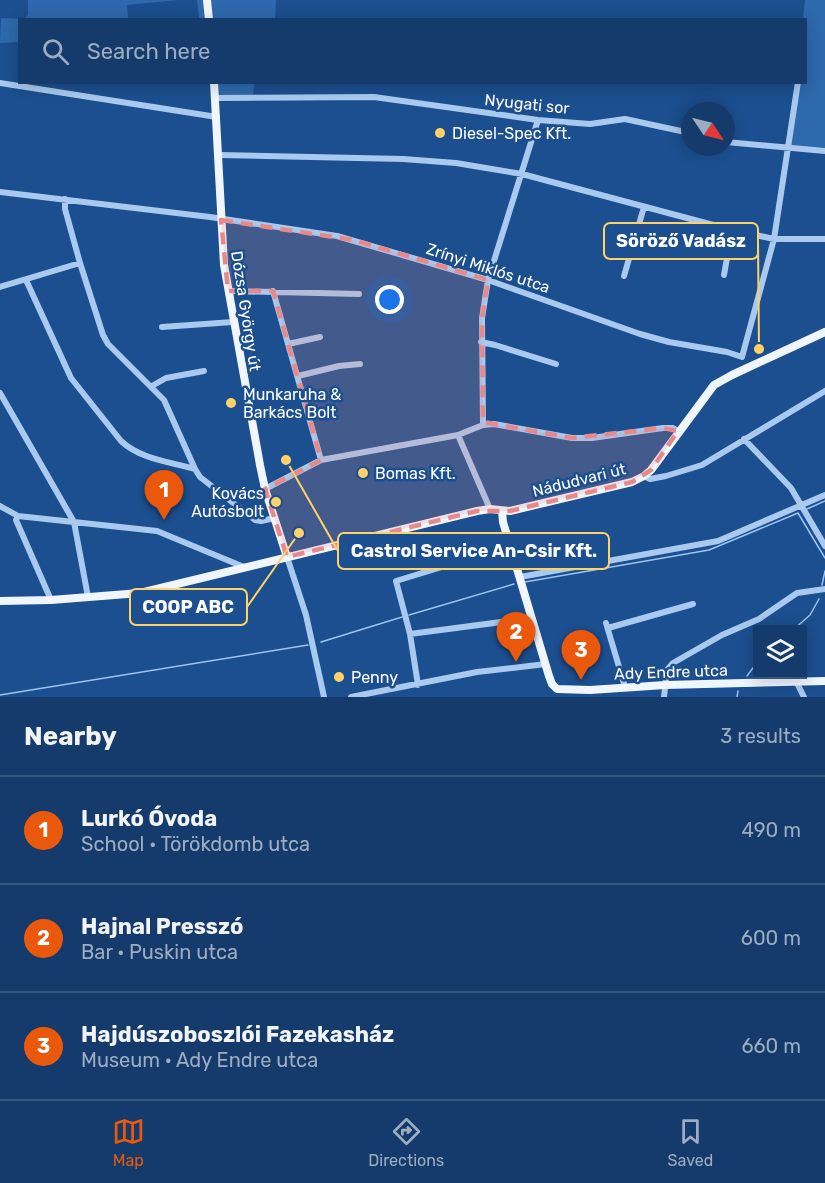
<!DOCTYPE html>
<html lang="en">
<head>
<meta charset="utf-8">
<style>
  :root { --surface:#143b6b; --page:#1d4271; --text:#f1f3f6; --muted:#9dadc1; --line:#33557e; --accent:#ea580c }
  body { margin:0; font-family:Rubik,sans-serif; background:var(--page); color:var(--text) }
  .controls { position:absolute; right:18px; bottom:18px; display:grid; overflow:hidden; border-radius:0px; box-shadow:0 3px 15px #0003 }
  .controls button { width:54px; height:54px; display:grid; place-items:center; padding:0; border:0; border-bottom:2px solid var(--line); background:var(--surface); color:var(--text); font:30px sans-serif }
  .compass { position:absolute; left:681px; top:102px; width:54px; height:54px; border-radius:50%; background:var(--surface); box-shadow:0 3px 15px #0003; rotate:125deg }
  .you { position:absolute; left:390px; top:300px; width:21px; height:21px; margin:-15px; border:4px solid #fff; border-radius:50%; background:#1a73e8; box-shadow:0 0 0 9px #1a73e833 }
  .badge { display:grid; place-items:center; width:39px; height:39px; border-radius:50%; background:var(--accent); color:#fff; font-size:20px; font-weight:700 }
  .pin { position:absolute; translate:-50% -50px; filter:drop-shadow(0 2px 3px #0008) }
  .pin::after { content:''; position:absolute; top:32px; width:21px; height:18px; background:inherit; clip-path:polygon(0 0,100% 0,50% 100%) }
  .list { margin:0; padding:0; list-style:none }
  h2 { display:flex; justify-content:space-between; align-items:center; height:78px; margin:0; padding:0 24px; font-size:26px }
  h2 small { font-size:20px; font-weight:400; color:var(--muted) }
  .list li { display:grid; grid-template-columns:39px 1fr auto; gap:18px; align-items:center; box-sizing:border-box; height:108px; padding:0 24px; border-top:2px solid var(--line) }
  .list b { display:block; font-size:22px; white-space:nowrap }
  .list p { margin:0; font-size:20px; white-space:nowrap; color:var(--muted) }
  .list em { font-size:20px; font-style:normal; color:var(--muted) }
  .icon { flex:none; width:33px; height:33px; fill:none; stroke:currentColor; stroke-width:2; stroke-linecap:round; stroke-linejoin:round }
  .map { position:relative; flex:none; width:825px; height:697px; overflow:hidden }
  .search { position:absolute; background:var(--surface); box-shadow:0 3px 15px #0003; left:18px; right:18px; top:18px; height:66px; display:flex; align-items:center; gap:15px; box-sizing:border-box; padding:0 21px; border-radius:0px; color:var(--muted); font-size:22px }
  .sheet { height:402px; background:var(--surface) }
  nav { display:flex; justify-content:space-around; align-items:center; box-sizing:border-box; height:84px; border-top:2px solid var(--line); background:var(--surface); font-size:16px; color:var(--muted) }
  nav a { display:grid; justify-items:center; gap:3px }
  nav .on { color:var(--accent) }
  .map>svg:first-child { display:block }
  .green { fill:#2e69ad }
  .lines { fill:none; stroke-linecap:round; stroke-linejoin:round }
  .stream { stroke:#9cc4f0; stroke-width:1.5 }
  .minor { stroke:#a9c9ee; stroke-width:6 }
  .major { stroke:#f0f6ff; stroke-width:8 }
  .marked { fill:#e88989; fill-opacity:0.2; stroke:#e88989; stroke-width:4.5; stroke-dasharray:12 8; stroke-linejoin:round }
  .poi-dot { fill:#ffd166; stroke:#1b4f8f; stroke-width:2 }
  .labels { text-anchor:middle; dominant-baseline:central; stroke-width:5; stroke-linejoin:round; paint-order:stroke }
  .street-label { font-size:16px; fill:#fff; stroke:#1b4f8f }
  .poi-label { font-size:16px; fill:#fff; stroke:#1b4f8f; text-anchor:start }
  .leader { fill:none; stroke:#ffd166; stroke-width:2 }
  .callout-dot { fill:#ffd166; stroke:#1b4f8f; stroke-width:2 }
  .callout { fill:#1b4f8f; stroke:#ffd166; stroke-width:2 }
  .callout-label { font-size:18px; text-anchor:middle; font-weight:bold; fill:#fff }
</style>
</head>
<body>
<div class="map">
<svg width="825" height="697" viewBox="0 0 825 697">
  <rect width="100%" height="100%" fill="#1b4f8f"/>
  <!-- green -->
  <path class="green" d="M28,0h151l-52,5 1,14 -108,1 -1,22 -19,1 1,-25 24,1 3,-5z
    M197,0h79l-1,19h-76z
    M805,0h20v148l-36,-2 7,-63 10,-1v-62l-3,-1z
    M210,83h44l-1,13 -42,-1z"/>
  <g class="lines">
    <!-- stream -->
    <path class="stream" d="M807,509l18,-8
      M525,582l184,-32 89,-37 27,45
      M822,585l3,-14
      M409,615l105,-31
      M793,630l17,-15 9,-16
      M321,642l81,-25
      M747,676l11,-15
      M0,695l308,-50
      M737,697l1,-6"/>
    <!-- minor -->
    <path class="minor" d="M0,83l217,34
      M215,98l159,-1 164,23 52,4 35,-5 65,14
      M726,142l99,9
      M219,155l184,4 53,4 66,11 210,56 42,9h51
      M0,192l210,25 127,19 151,44 152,54 29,8 58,10 15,5
      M65,199v10l15,54 23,72 5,9 56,56 31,69 5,8 55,43 6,1 14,-3
      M724,275l8,-45
      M624,276l20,-69
      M26,280l45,98 50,63c19,18 49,21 74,28
      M0,287l80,-24
      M228,291l131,3
      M273,291l48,169
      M162,327l71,-5
      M481,342l14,3 61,19
      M288,344l32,-7
      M742,357l32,-118 24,-157
      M298,376l41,-10 21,-2
      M152,386l14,-8 38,-7
      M0,393l74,129 14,75
      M483,425l-1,-107 6,-38 50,-160
      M458,435l32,74
      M744,439l47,49 34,58
      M644,476l6,3 16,-3 36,-11 123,-74
      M265,489l56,-29 137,-25 25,-10 11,-1 78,14h20l71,-10h10l5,3
      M0,506l18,10 139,15 87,36
      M18,516l-2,4 35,80
      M287,557l19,58 18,82
      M520,577l198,-36 107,-46
      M606,623l19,64
      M608,628l85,-24
      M410,634l122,-16
      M796,681l8,16
      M418,685l-8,-51 -14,-53 114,-35
      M351,697l126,-25 69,-8
      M664,697l3,-27 6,-7 49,-28 37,-16 38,-26 28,-4"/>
    <!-- major -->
    <path class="major" d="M207,0l2,20
      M214,82l10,183 36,200 5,24 22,68
      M502,511l1,11 46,154 3,8 5,5 33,1 75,-5 160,-4
      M0,601l51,-1 89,-7 337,-82 13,-2 20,2 122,-29 12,-6 7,-6 63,-85 18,-10 93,-43"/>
  </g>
  <!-- marked area -->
  <path class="marked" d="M221,220l133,20 134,40 -6,38 1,104 89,16 91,-10 15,3 -27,39 -19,12 -122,29h-33l-190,46 -22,-68 56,-29 -48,-169h-45z"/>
  <!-- markers -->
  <g class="poi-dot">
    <circle cx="440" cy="133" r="6"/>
    <circle cx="231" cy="403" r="6"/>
    <circle cx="363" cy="473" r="6"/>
    <circle cx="276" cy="502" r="6"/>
    <circle cx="339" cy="677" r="6"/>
  </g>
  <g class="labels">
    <!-- street labels -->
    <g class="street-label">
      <text transform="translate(527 104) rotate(6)">Nyugati sor</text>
      <text transform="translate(488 268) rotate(18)">Zrínyi Miklós utca</text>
      <text transform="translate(246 311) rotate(81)">Dózsa György út</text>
      <text transform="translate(579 480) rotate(-14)">Nádudvari út</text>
      <text transform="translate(671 672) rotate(-2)">Ady Endre utca</text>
    </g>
    <!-- poi labels -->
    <g class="poi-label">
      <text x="452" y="133">Diesel-Spec Kft.</text>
      <text x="243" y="394">Munkaruha &amp;<tspan x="243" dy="18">Barkács Bolt</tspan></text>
      <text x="375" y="473">Bomas Kft.</text>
      <text x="264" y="493" text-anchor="end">Kovács<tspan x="264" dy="18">Autósbolt</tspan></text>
      <text x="351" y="677">Penny</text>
    </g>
  </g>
  <!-- callouts -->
  <path class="leader" d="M759 349L758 241M286 460L338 551M299 533L247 607"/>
  <g class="callout-dot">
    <circle cx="759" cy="349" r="6"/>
    <circle cx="286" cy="460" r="6"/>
    <circle cx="299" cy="533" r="6"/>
  </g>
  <g class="callout">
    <rect x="604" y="223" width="154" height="36" rx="6"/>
    <rect x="338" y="533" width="271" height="36" rx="6"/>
    <rect x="130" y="589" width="117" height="36" rx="6"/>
  </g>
  <g class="callout-label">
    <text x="681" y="247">Söröző Vadász</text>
    <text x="474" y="557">Castrol Service An-Csir Kft.</text>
    <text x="188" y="613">COOP ABC</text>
  </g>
</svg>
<div class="controls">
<button><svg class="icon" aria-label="layers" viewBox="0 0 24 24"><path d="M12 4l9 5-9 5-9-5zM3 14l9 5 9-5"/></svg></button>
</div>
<svg class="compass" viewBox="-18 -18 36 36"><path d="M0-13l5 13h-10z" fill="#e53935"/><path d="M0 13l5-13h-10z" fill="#9dadc1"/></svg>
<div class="you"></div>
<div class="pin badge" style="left:164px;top:520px">1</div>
<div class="pin badge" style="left:516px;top:662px">2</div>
<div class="pin badge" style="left:581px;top:680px">3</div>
<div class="search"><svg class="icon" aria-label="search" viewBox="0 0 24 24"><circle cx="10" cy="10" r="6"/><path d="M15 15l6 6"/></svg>Search here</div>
</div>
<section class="sheet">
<h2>Nearby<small>3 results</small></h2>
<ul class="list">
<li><span class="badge">1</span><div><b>Lurkó Óvoda</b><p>School · Törökdomb utca</p></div><em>490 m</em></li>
<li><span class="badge">2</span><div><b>Hajnal Presszó</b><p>Bar · Puskin utca</p></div><em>600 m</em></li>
<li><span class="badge">3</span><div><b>Hajdúszoboszlói Fazekasház</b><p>Museum · Ady Endre utca</p></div><em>660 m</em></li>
</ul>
</section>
<nav>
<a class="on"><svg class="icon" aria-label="map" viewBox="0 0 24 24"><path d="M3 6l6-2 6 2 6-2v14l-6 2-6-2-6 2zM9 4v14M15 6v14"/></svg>Map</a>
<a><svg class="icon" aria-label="directions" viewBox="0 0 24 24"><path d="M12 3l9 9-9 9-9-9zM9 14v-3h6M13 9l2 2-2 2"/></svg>Directions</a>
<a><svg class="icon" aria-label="saved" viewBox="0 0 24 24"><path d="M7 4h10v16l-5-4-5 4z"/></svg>Saved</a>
</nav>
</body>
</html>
